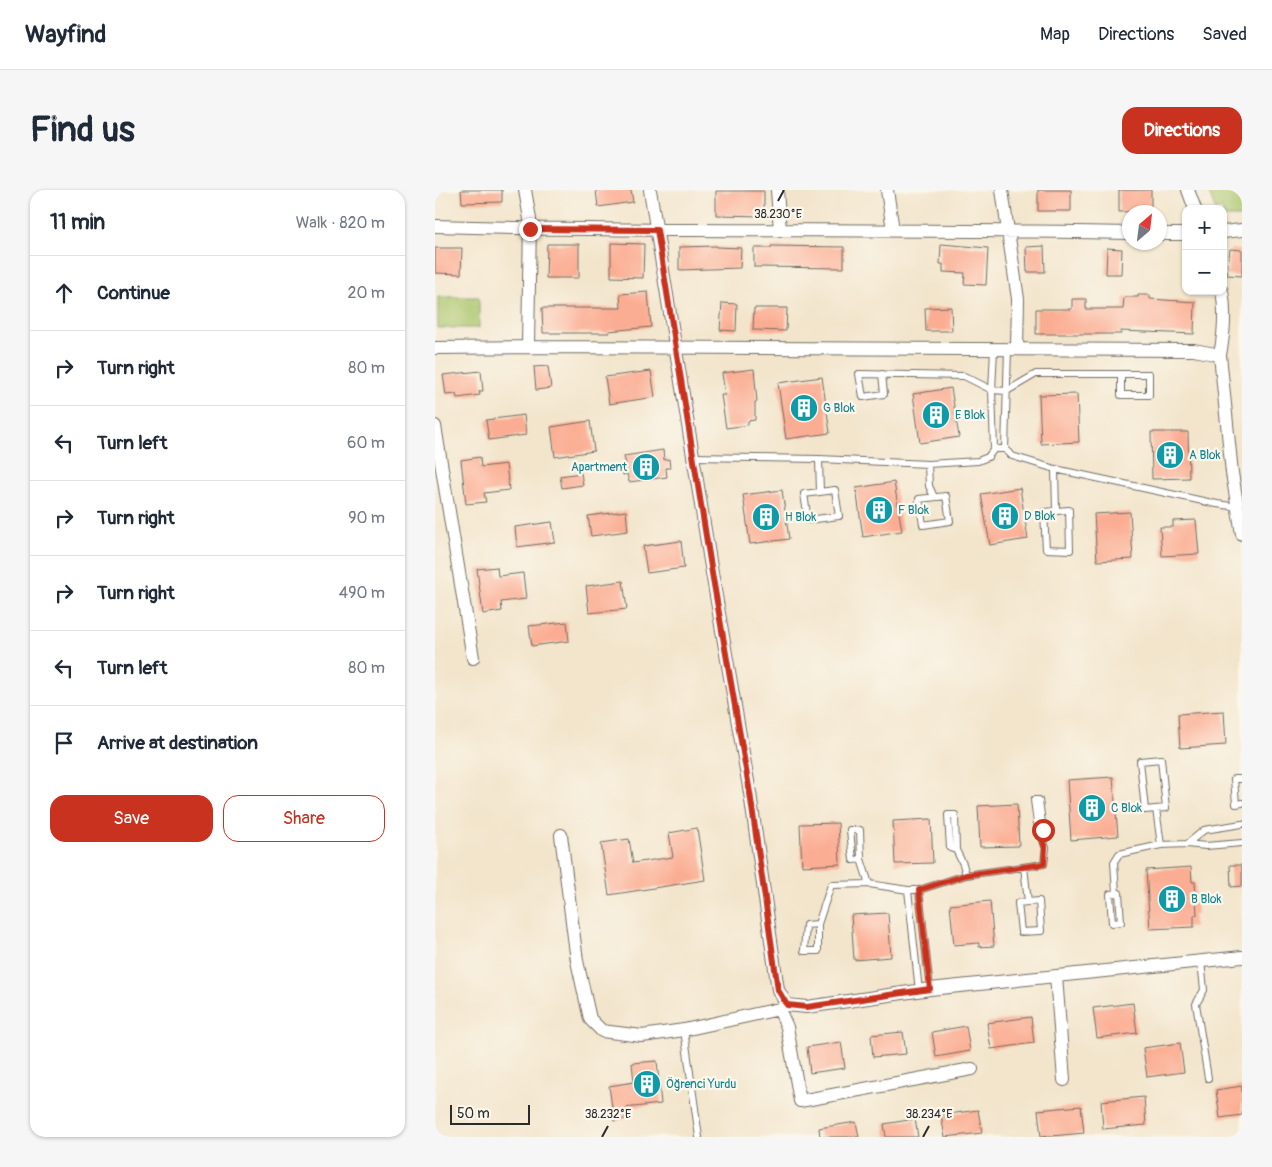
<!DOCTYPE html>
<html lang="en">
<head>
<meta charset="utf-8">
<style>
  :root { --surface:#fff; --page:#f6f6f7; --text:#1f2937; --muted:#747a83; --line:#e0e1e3; --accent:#c8321e }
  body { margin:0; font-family:Pangolin,sans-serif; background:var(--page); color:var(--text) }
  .controls { position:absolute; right:15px; top:15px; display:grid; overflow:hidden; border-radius:10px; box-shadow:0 1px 4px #0004 }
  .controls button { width:45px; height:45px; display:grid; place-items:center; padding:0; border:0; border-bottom:1px solid var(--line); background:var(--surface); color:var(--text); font:25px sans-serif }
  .compass { position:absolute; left:687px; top:15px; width:45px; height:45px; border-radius:50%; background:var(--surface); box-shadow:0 1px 4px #0004; rotate:28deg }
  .scale { position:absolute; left:15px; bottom:12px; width:80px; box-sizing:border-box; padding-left:5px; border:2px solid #2b2b2b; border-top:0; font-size:14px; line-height:18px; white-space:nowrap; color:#2b2b2b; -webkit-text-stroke:4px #fbf7ec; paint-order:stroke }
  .stop { position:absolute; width:15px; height:15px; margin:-11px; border:4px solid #c8321e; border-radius:50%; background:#fff }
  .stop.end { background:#c8321e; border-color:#fff; box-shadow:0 1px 5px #0008 }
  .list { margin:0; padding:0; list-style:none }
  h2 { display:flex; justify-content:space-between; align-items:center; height:65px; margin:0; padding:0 20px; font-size:21px }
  h2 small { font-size:16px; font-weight:400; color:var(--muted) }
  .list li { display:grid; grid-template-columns:32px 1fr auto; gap:15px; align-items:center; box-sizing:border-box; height:75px; padding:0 20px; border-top:1px solid var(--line) }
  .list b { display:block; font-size:19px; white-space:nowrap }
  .list em { font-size:16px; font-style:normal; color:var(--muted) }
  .actions { display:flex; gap:10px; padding:15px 20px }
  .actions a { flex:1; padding:11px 0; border:1px solid var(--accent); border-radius:15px; text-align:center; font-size:18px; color:var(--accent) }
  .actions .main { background:var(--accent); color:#fff }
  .icon { flex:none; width:28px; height:28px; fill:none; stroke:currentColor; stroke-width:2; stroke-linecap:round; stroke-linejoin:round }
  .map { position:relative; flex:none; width:807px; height:947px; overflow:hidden; border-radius:15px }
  header { display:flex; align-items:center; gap:30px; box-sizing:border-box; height:70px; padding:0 25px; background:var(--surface); border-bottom:1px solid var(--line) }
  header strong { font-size:24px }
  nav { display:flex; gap:28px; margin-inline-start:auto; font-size:18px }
  .intro { display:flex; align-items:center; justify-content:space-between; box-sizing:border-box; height:120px; padding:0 30px }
  h1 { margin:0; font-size:35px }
  .button { padding:12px 22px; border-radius:15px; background:var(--accent); color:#fff; font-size:18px; font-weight:700 }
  main { display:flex; gap:30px; padding:0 30px }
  aside { flex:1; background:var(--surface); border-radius:15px; box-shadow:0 1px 4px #0004 }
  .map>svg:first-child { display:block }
  .green { fill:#abc66c; stroke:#6b784c }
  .building { fill:#fbad93 }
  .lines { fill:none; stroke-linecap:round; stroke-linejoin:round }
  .lane-casing { stroke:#716c63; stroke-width:8 }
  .street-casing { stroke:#716c63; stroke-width:14 }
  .lane { stroke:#fff; stroke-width:6 }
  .street { stroke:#fff; stroke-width:12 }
  .route { stroke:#c8321e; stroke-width:6 }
  .ticks { fill:none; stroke:#2b2b2b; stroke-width:2 }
  .labels { text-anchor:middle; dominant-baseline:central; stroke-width:4.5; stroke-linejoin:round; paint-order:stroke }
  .culture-label { font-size:12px; fill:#0d838f; stroke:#fbf7ec; text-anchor:start }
  .ticks-label { font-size:12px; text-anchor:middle; fill:#2b2b2b; stroke:#fbf7ec; stroke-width:4.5; stroke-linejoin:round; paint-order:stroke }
</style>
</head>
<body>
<header>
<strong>Wayfind</strong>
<nav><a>Map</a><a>Directions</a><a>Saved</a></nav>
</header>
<div class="intro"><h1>Find us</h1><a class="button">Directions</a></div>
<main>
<aside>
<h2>11 min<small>Walk · 820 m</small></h2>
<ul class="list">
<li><svg class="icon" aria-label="ahead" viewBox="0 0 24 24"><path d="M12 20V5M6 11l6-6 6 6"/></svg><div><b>Continue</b></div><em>20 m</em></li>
<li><svg class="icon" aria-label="right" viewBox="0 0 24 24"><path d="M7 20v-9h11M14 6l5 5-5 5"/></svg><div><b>Turn right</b></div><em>80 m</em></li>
<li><svg class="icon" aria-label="left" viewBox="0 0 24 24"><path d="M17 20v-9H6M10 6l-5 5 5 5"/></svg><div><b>Turn left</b></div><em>60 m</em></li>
<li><svg class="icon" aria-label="right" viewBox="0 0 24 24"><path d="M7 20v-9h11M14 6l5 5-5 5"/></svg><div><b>Turn right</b></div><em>90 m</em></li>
<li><svg class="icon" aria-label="right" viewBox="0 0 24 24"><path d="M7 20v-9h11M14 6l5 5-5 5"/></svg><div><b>Turn right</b></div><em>490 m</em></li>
<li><svg class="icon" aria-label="left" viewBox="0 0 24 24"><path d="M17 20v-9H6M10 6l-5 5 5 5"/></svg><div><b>Turn left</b></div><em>80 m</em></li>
<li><svg class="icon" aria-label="arrive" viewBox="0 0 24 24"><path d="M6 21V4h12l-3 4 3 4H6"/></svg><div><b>Arrive at destination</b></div></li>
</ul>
<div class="actions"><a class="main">Save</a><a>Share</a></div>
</aside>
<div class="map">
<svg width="807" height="947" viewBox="0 0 807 947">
  <rect width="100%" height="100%" fill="#fbf7ec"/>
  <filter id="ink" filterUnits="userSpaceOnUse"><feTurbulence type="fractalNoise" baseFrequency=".02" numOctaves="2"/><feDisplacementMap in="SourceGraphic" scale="10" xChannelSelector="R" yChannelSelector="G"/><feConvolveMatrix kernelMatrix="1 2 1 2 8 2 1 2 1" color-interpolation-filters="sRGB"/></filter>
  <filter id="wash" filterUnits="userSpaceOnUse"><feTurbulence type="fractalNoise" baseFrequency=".0096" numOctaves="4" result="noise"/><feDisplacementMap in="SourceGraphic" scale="20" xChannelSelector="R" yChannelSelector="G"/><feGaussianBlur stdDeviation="1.12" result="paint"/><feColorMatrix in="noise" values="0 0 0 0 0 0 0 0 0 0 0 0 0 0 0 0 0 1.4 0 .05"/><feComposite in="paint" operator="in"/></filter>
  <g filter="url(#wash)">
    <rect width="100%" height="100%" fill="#f3e5cc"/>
    <!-- green -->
    <path class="green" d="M773,0h34v27h-19v-8h-8z
      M3,107h41v31h-41z"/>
    <g id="blocks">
      <!-- building -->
      <path class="building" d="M26,0h41v12l-40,1z
        M161,0h35l2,12 -35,5z
        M603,0h33v21h-33z
        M684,0h32v21l-32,1z
        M281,1h48v25l-48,-1z
        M176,53l33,1 -1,34 -32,-1z
        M112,54h32v34h-33z
        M506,54l47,4 -2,37 -22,-1 1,-11 -22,-1v-8h-3z
        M282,56v1l24,1 -1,20 -61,2v-23z
        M336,56l73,1v21l-90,-1v-19h17z
        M609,56l1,26h-18l-1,-25z
        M0,58h27l-1,26 -26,-1z
        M672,58l15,1 -1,25h-15z
        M795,59l12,1v26l-15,-1z
        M213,102l3,35 -42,4v2h-66l-1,-25h79l-1,-14z
        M703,105h12v4l45,3 -1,32 -73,-3v3h-85v-25h36v-10h14v10h37l1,-12h14z
        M287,113l15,1 -1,27 -16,-1z
        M516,117l1,24h-26l-1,-23z
        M319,118h33l-1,23 -33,-1z
        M113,176l3,22 -15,2 -2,-23z
        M319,179l3,33h-2v18l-7,1v4l-22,3 -5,-33h4l-3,-22z
        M46,181l2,20h-4l1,4 -23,3 -1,-4 -10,1 -3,-20z
        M216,181l4,26 -46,7 -4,-27z
        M387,187l8,56 -44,6 -8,-56z
        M516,198l8,49 -39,6 -7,-49z
        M642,204l2,48 -38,2 -2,-49z
        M89,225l2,20 -37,5 -3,-20z
        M155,231l4,30 -39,6 -4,-30z
        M716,242h37l1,46 -37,1z
        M228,260l1,10 5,-1 1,9h-4l1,9 -38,5 -2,-8 -4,1 -2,-9 5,-1 -2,-9z
        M45,267l1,10 25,-3 3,26 -25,3 2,9 -20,2 -5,-44z
        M146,283l2,12 -21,3 -2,-12z
        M459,292l8,49 -39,6 -7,-49z
        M585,298l8,51 -38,6 -9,-51z
        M347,300l7,49 -39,5 -7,-49z
        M191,321l2,20 -37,5 -3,-20z
        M695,322l3,47 -36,2 -3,-47z
        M761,330l3,34 -37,2 -2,-29h13v-6z
        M117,332l3,20 -38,5 -2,-20z
        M246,351l3,27 -37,5 -4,-27z
        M62,377l1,9 25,-3 3,26 -25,3 1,9 -19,3 -6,-45z
        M188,391l4,28 -38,4 -3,-27z
        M132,432l2,19 -37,5 -3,-20z
        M789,521l2,34 -46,3 -2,-34z
        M678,587l5,59 -47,4 -4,-60z
        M582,614l2,42 -39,1 -2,-41z
        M496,629l2,44 -38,1 -2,-43z
        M403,633l2,41 -38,2 -2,-42z
        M262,638l8,52 -96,15 -8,-52 28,-4 4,24 40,-6 -4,-24z
        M795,675h12v21l-11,1z
        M756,677l1,15h3l2,33h-3v12l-44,2 -4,-59z
        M555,711l4,45 -15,1v-4l-25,2 -4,-40z
        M453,723l3,44 -37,3 -3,-45z
        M698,813l4,30 -40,5 -4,-30z
        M596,827l3,26 -43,6 -4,-26z
        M531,836l4,25 -34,6 -4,-25z
        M468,842l3,22 -33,3 -2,-22z
        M406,852l4,26 -35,5 -3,-26z
        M745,853l4,29 -37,5 -4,-29z
        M222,871l4,43 -37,4 1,11 -11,2 -5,-35 25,-4 -2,-19z
        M807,896v29l-22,3 -4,-28z
        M709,907l2,28 -43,4 -2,-28z
        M646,916l3,27 -43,4 -3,-27z
        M543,920l4,23 -37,4 -4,-22z
        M480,929l3,18h-32l-2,-13z
        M421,932l3,15h-39l-1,-9z"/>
    </g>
  </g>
  <g filter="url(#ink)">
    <use href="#blocks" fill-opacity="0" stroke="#716c63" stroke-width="1"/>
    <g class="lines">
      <defs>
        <path id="lane" d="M447,184l2,20 -21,3 -4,-23 105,2 28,14 15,1 29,-17h113v21h-28v-21
          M559,259l-2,-59 2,-41
          M570,259l3,-100
          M259,267l125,2 109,5 50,-3 10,-4 6,-8h11l7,7 43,13 162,35 21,3
          M384,269l1,33
          M493,274l1,22 5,11
          M620,279l1,42 13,-1 1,40 -24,-1 -2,-37 12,-1
          M400,300l4,26 -31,4 -4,-26z
          M511,306l4,25 -27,4 -4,-26z
          M726,569l5,49 -21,2 -5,-49z
          M807,589h-8l2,25 6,-1
          M721,619l5,36
          M752,654l17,-14 38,-6
          M521,660l-6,-2 -2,-33h7l1,35 7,14 3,11
          M426,669l-8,1 -3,-30h10l1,29 8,25
          M589,677l4,35 -10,1 3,29 20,-1 -2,-30 -11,1
          M473,700l11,101
          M484,700l11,99
          M681,703h3l2,29 -9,1 -2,-29 6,-1 -2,-31 5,-8 42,-9 26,-1 19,2 36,-3
          M383,734v27h-14l2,-26 12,-1 13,-39 38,-1 39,6h11l47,-15 78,-11 2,-16 -5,-13 2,-5 -4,-30h-5l4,30 3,5
          M766,771l3,29 -8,14 12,74
          M249,840l15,107"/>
        <path id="street" d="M215,0l61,377 39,226 28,197 9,15
          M342,0l3,41
          M452,0l6,40
          M567,0l16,109 -1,50
          M753,0l7,19
          M0,36c231,7 463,2 694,7
          M788,42l19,-2
          M724,44h27
          M787,101c4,21 2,43 -2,64l12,118 10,61
          M93,157l666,3 26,5
          M0,158l93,-1 2,-128 -5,-29
          M0,236l38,232
          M126,645l16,126 13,58 12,12 40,5 42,-6 95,-21 8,-4 20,2 123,-18 312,-32
          M621,786l8,104
          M344,819l8,18 13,74 172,-32"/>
      </defs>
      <!-- lane casing -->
      <use href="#lane" class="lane-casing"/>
      <!-- street casing -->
      <use href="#street" class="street-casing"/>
      <!-- lane -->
      <use href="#lane" class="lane"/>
      <!-- street -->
      <use href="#street" class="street"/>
    </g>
  </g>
  <g class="lines" filter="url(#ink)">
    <!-- route -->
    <path class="route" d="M95,39l127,1 54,337 39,226 28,197 9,15 20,2 123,-18 -11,-99 47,-15 78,-11 1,-16 -4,-13 2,-5"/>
  </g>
  <!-- ticks -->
  <path class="ticks" d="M343,11l6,-11M167,947l6,-11M488,947l6,-11"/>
  <!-- icons -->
  <defs>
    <symbol id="building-disc" viewBox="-11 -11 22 22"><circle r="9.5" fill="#0f9aa8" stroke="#fbf7ec"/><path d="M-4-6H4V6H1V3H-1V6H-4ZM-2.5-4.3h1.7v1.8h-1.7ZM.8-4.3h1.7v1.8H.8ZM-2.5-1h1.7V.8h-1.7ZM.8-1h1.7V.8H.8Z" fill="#fff"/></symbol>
  </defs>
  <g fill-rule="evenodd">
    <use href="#building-disc" x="353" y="202" width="32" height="32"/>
    <use href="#building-disc" x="485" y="209" width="32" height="32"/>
    <use href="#building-disc" x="719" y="249" width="32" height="32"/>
    <use href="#building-disc" x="195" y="261" width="32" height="32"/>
    <use href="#building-disc" x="428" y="304" width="32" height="32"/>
    <use href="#building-disc" x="554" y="310" width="32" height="32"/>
    <use href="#building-disc" x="315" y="311" width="32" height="32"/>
    <use href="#building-disc" x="641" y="602" width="32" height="32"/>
    <use href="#building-disc" x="721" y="693" width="32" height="32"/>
    <use href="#building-disc" x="196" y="878" width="32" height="32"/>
  </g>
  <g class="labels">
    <!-- culture labels -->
    <g class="culture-label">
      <text x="388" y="218">G Blok</text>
      <text x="520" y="225">E Blok</text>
      <text x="754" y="265">A Blok</text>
      <text x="192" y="277" text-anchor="end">Apartment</text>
      <text x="463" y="320">F Blok</text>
      <text x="589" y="326">D Blok</text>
      <text x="350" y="327">H Blok</text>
      <text x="676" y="618">C Blok</text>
      <text x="756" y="709">B Blok</text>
      <text x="231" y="894">Öğrenci Yurdu</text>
    </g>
  </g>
  <g class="ticks-label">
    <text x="343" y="28">38.230°E</text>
    <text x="173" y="928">38.232°E</text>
    <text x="494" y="928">38.234°E</text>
  </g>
</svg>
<div class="controls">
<button>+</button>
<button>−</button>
</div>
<svg class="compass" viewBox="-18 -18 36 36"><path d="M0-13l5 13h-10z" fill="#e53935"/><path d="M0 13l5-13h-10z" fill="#747a83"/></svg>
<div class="scale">50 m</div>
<div class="stop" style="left:608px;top:640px"></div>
<div class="stop end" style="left:95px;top:39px"></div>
</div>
</main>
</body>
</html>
